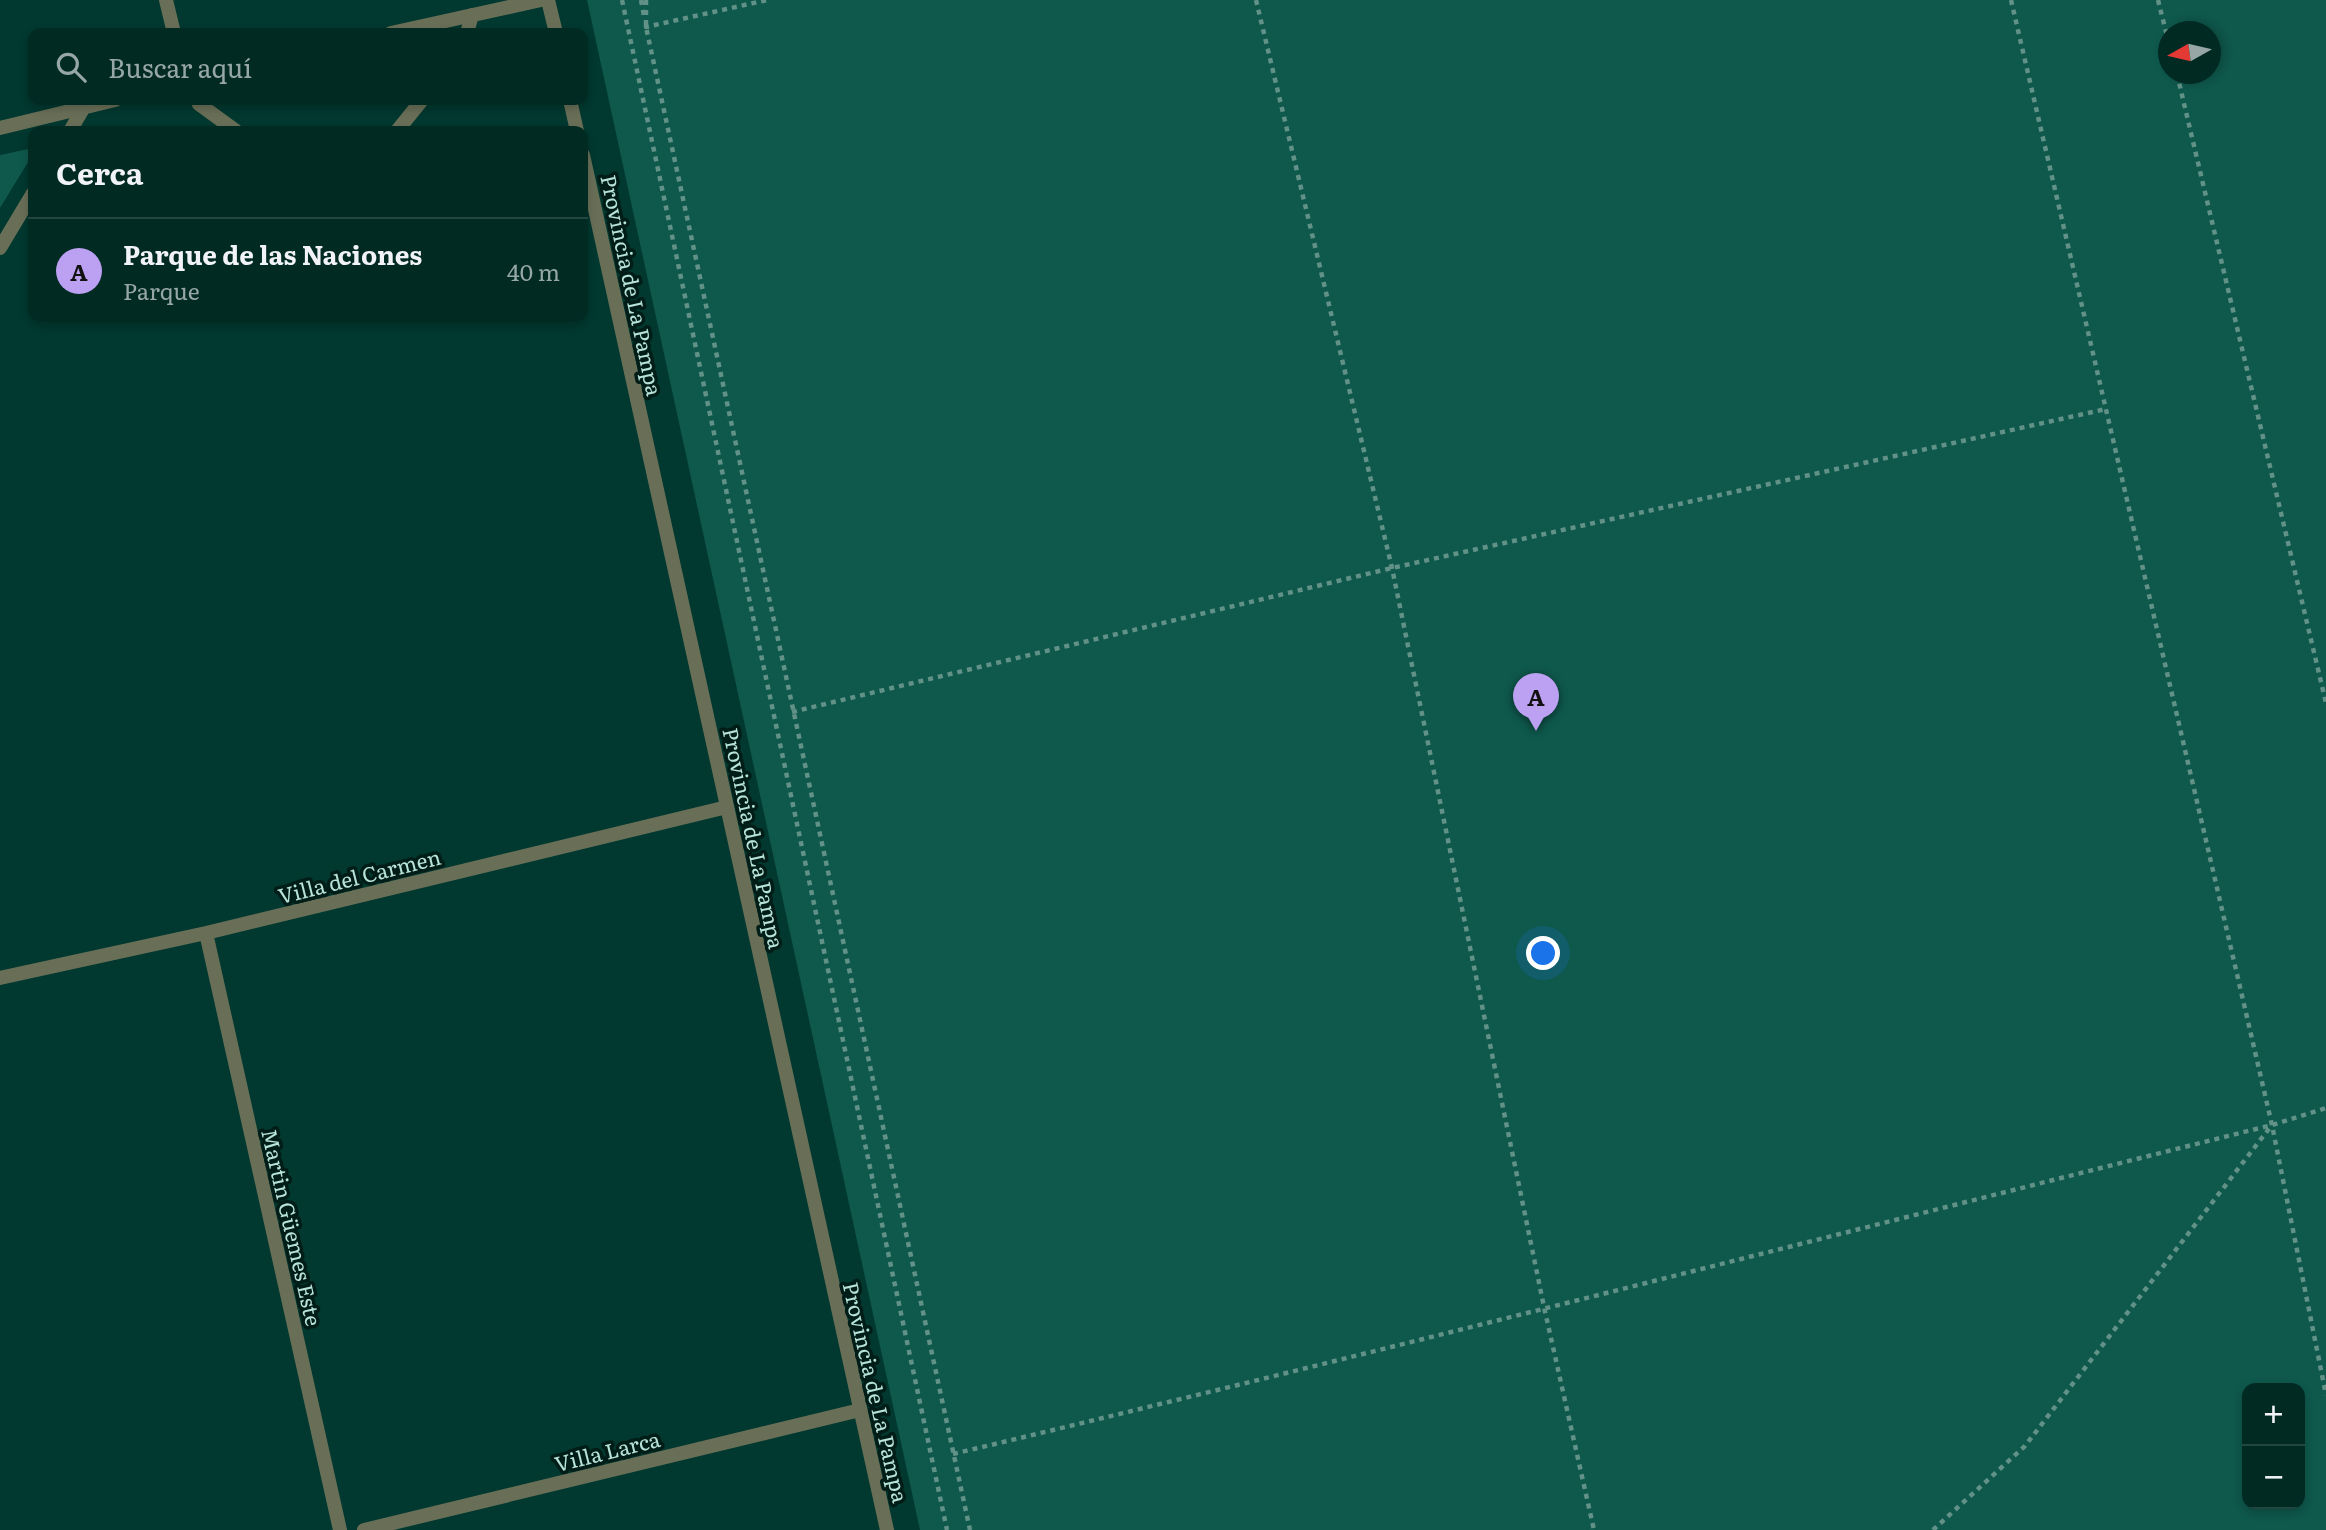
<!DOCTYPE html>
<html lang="es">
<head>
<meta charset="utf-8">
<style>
  :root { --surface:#012a23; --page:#0f3630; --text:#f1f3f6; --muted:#96a7a6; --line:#234641; --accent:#bca0f2 }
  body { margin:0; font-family:Literata,serif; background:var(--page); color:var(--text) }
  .controls { position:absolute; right:21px; bottom:21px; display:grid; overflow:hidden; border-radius:14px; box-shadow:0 4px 10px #0003 }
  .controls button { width:63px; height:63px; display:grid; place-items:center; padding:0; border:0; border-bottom:2px solid var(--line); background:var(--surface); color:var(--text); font:35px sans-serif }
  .compass { position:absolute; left:2158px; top:21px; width:63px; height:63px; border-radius:50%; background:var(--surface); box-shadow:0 4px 10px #0003; rotate:262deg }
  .you { position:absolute; left:1544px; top:954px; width:24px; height:24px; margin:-18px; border:5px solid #fff; border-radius:50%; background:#1a73e8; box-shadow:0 0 0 10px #1a73e833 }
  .badge { display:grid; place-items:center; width:46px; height:46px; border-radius:50%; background:var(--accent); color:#111; font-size:23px; font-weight:700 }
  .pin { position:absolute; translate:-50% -58px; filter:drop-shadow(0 2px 4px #0008) }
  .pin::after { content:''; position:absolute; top:37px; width:24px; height:21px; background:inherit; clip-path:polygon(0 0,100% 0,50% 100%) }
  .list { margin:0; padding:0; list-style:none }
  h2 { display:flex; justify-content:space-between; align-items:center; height:91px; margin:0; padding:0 28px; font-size:30px }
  h2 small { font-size:23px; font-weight:400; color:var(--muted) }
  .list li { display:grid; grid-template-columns:46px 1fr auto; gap:21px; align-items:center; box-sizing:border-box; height:105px; padding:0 28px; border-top:2px solid var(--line) }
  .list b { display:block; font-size:26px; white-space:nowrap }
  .list p { margin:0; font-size:23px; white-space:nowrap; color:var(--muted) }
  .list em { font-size:23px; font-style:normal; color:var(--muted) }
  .icon { flex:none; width:38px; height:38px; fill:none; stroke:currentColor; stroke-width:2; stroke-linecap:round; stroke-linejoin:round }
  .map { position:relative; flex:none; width:2326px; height:1530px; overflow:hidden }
  .search { position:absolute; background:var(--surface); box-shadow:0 4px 10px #0003; left:28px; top:28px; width:560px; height:77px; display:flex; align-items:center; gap:18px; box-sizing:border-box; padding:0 24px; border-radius:14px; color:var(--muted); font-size:26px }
  .panel { position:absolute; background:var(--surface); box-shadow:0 4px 10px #0003; left:28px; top:126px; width:560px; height:196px; border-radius:14px }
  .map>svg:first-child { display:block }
  .green { fill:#0f584c; fill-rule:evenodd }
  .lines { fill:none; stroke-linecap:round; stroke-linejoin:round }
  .path { stroke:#619187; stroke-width:4.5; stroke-dasharray:5 5; stroke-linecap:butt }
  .service { stroke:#696f57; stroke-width:14 }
  .minor { stroke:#696f57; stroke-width:14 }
  .tertiary { stroke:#696f57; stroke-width:14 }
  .labels { text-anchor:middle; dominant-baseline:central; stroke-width:7; stroke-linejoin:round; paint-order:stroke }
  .street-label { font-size:21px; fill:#b8e3d8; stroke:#001d17 }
</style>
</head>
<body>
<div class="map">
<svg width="2326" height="1530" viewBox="0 0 2326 1530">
  <rect width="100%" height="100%" fill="#01382f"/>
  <!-- green -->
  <path class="green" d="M587,0h1739v1530h-1406zM2168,32h42v42h-42zM2247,1388h53v116h-53z
    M33,148v6l-33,54v-53z"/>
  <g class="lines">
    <!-- path -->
    <path class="path" d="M622,0l325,1530
      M641,0l3,16
      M646,0v27l324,1503
      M1256,0l136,568 152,739 50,223
      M2011,0l261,1125 54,270
      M2158,0l10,40
      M646,25v2l121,-27
      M2177,74l149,629
      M792,712l600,-144 714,-159
      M953,1454c441,-105 879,-219 1319,-329l54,-17
      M1933,1530l92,-84 246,-320"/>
    <!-- service -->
    <path class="service" d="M467,33l5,-18
      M197,100l2,4 37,27
      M397,131l25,-31"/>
    <!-- minor -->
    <path class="minor" d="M166,0l8,33
      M391,33l150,-33
      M0,128l115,-28
      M70,131l13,-22
      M0,248l33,-55
      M206,933l134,597
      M0,978l206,-45 521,-126
      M364,1530l496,-120"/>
    <!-- tertiary -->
    <path class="tertiary" d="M548,0l8,33
      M570,100l7,31
      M583,155l304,1375"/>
  </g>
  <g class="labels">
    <!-- street labels -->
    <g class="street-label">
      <text transform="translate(633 285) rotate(78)">Provincia de La Pampa</text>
      <text transform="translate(755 838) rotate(78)">Provincia de La Pampa</text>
      <text transform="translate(359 875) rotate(-14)">Villa del Carmen</text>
      <text transform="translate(293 1227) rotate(77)">Martin Güemes Este</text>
      <text transform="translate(877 1392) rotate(77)">Provincia de La Pampa</text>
      <text transform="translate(607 1450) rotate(-14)">Villa Larca</text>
    </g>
  </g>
</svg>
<div class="controls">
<button>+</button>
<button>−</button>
</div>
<svg class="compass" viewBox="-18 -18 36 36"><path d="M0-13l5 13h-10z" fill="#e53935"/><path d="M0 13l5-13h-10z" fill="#96a7a6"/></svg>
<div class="you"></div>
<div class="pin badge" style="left:1536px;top:731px">A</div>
<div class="search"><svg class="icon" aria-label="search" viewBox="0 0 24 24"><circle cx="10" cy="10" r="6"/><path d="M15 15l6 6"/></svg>Buscar aquí</div>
<section class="panel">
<h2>Cerca<small></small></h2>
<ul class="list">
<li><span class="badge">A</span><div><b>Parque de las Naciones</b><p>Parque</p></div><em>40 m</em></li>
</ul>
</section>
</div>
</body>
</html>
